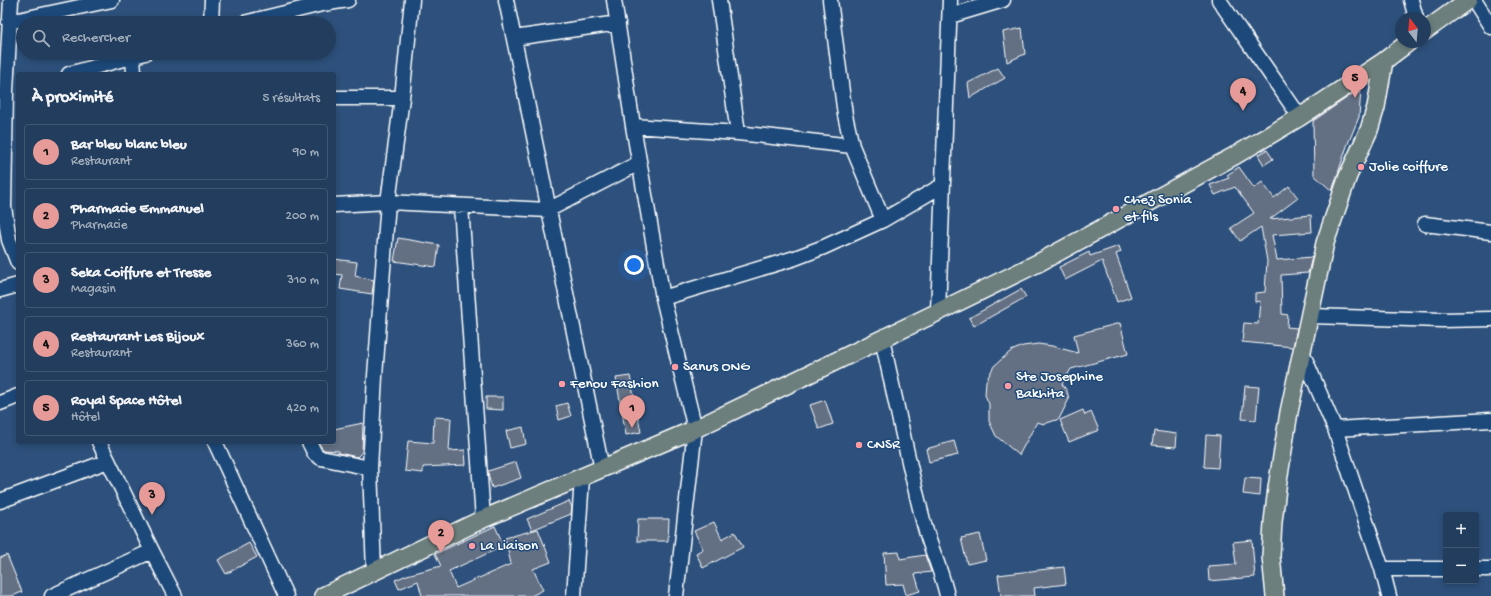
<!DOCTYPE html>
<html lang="fr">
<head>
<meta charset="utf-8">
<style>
  :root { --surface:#223d5d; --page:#2e4866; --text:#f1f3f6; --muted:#a2aebc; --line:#3f5672; --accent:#e69b98 }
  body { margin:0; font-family:"Gochi Hand",sans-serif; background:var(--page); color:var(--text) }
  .controls { position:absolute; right:12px; bottom:12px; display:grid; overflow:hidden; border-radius:4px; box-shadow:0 2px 6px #0003 }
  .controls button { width:36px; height:36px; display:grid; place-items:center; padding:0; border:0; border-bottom:1px solid var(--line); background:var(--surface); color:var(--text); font:20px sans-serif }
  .compass { position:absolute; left:1395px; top:12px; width:36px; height:36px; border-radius:50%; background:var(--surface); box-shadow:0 2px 6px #0003; rotate:344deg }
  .you { position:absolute; left:634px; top:265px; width:14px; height:14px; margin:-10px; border:3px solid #fff; border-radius:50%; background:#1a73e8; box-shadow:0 0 0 6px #1a73e833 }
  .badge { display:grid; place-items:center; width:26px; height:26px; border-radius:50%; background:var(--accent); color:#111; font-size:13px; font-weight:700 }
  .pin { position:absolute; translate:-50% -33px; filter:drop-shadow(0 1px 2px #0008) }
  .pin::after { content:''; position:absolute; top:21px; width:14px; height:12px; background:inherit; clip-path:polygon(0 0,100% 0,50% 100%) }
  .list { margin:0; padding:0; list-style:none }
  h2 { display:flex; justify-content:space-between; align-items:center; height:52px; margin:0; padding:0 16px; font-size:17px }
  h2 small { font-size:13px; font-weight:400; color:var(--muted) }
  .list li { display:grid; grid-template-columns:26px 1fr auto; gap:12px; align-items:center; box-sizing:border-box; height:56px; margin:0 8px 8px; padding:0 8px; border:1px solid var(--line); border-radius:4px }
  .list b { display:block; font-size:15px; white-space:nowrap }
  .list p { margin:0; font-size:13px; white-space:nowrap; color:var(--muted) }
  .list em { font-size:13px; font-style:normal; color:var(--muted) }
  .icon { flex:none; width:22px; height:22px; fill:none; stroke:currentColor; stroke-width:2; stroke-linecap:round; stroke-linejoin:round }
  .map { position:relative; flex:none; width:1491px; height:596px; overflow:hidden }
  .search { position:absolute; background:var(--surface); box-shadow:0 2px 6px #0003; left:16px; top:16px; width:320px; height:44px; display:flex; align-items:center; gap:10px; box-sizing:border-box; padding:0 14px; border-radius:22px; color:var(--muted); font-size:15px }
  .panel { position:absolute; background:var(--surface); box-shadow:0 2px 6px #0003; left:16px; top:72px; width:320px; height:372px; border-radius:4px }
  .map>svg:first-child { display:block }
  .building { fill:#646f84; stroke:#fff }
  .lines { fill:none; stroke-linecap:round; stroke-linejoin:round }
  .minor-casing { stroke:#fff; stroke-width:17 }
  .major-casing { stroke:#fff; stroke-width:20 }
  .minor { stroke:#1f4a7a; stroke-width:14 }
  .major { stroke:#6c7f7c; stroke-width:17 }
  .poi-dot { fill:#ff9aa2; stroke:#1f4a7a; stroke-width:1.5 }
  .labels { text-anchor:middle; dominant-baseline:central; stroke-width:3; stroke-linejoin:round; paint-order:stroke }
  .poi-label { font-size:15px; fill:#fff; stroke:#1f4a7a; text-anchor:start }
</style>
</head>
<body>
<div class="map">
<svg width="1491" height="596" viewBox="0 0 1491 596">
  <rect width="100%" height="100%" fill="#2d517c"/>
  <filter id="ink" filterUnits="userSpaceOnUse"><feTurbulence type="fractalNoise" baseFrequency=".025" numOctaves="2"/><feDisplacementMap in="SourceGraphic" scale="8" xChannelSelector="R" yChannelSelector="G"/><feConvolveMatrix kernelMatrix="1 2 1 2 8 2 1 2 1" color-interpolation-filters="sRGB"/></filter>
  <g filter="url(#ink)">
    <!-- building -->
    <path class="building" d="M1022,28l3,26 -18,8 -4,-30z
      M998,68l7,10 -35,20 -2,-15z
      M1361,88l-2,29 -12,29 -15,45 -18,-16 -1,-54z
      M1267,150l6,9 -9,6 -6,-10z
      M1239,167l15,21 8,-6 12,16 15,-12 9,12 -28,21 41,-4 1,17 -40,3 5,25 35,-3 -4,16 -27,2 1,39 6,1 -1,12 10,1 -4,19 -51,-5 2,-19 14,1 2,-23 -5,1v-9l10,-1 2,-31 -6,-34 -21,14 -9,-13 23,-15 -19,-26 -20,8 -5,-10 19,-7 -2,-3z
      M398,238l41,7 -3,22 -42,-6z
      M1119,246l2,6 -5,2 15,43 -14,5 -15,-41 -37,19 -6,-13 30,-15 1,4z
      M334,259l23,3 -2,14 19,4 -2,14 -32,-5 2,-14 -8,-1z
      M1021,289l5,8 -52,29 -5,-8z
      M1120,323l8,31 -57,15 -9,15 5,7 2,8 -10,20 -15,5 -7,-2 -18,33 -23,-19 -7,-15v-17l-4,-9 1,-14 8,-15 17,-15 12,-5 15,-2 14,2 26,7 -4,-18z
      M630,376l11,56 -15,3 -10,-57z
      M1245,386l14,1 -3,33 -14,-1z
      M486,397h17v13l-17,-1z
      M825,400l8,24 -14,5 -9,-24z
      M567,403l4,13 -12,4 -3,-14z
      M1083,410l2,5 6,-3 8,18 -30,12 -9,-22z
      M434,417l17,1 -2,33 16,-1 1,15 -43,2v6l-18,-2 3,-30 25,2z
      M363,423l-1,29 -5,5 -18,-4v-2l-15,-1 -2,-2 -4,-6h16v-13z
      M523,427l3,17 -16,4 -4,-17z
      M1154,431l23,3 -1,13 -24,-2z
      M1206,435l14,1 -2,32 -14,-1z
      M954,441l4,14 -29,7 -3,-13z
      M516,462l5,16 -29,10 -3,-10 -1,-7z
      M1245,478l16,1 -1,17 -17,-2z
      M569,501l3,6 -1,7 -39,16 -5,-11z
      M638,519h31l-1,22h-31z
      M714,522l8,17 13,-7 8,15 -40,21 -7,-15 7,-4 -9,-18z
      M495,526l9,20 -55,25 7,17 55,-24 -6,-26 33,-9 13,33 -18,7 10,21 -12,6h-109l-4,-15 -19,8 -4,-9 12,-5 34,-9 -6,-12z
      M980,534l6,26 -19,4 -6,-26z
      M1252,540l3,37 -46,4 -1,-15 28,-2 -3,-22z
      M249,543l8,14 -31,17 -8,-14z
      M899,552l1,7 25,-4 6,17 -16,2 5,17 -14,4 -3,-11 -17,1 -2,-32z
      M7,555l15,37 -10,4h-12v-38z
      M1064,567l2,17 -32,4 1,8h-34l-3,-21z"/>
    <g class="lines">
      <defs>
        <path id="minor" d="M11,0l-5,91 -2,116 5,33 9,23
          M506,0l96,469
          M614,0l19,126 30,172 32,131 -19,167
          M719,0l19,133
          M830,0l15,115 7,31 31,74
          M1219,0l81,117
          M1411,0l5,18
          M1474,0l17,27
          M950,16l53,-16
          M9,22l103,-22
          M211,23l1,-23
          M244,23l78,-19 26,-4
          M514,38l104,-15
          M133,57l1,17
          M69,74l76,-21
          M334,98h68
          M633,126l105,7 114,13
          M334,205l54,-3 160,8 91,-47
          M461,206l22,313
          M1425,224l66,8
          M0,290l18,-5
          M663,298l132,-40 29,-11 59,-27 60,-35
          M938,312l12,-312
          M1310,316l132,4 49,-1
          M882,339c14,62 26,124 42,185 6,24 18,47 23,72
          M1302,352l33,77 47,140 7,27
          M0,403l18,-7
          M1335,429l156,-9
          M99,442l53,109 23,45
          M215,442l71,154
          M309,442l6,12 6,4 49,10
          M0,501l108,-40
          M1382,569h64
          M1476,569h15
          M374,571l-4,-103 5,-92 13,-174 14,-104 10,-98
          M52,596l100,-45
          M574,596l8,-118"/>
        <path id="major" d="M1425,31l43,-31
          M323,596l160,-77 212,-90 243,-117 102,-50 196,-107 64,-38 84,-56 25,-19
          M1275,596l-4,-40 2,-34 4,-34 12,-76 36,-169 23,-67 21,-46 7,-23 8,-46"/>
      </defs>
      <!-- minor casing -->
      <use href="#minor" class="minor-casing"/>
      <!-- major casing -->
      <use href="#major" class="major-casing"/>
      <!-- minor -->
      <use href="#minor" class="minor"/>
      <!-- major -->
      <use href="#major" class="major"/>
    </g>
  </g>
  <!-- markers -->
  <g class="poi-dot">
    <circle cx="1361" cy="167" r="4"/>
    <circle cx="1116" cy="209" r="4"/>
    <circle cx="675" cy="367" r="4"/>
    <circle cx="562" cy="384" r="4"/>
    <circle cx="1008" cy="386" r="4"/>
    <circle cx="859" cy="445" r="4"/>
    <circle cx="472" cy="546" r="4"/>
  </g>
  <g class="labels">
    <!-- poi labels -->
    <g class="poi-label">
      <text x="1369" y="167">Jolie coiffure</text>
      <text x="1124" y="200">Chez Sonia<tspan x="1124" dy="17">et fils</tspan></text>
      <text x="683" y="367">Sanus ONG</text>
      <text x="1016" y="377">Ste Josephine<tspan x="1016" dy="17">Bakhita</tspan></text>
      <text x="570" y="384">Fenou Fashion</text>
      <text x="867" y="445">CNSR</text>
      <text x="480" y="546">La Liaison</text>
    </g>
  </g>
</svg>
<div class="controls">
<button>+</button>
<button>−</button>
</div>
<svg class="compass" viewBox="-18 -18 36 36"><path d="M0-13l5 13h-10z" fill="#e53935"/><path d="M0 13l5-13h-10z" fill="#a2aebc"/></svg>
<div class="you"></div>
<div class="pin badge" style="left:632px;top:428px">1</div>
<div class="pin badge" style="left:441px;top:553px">2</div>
<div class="pin badge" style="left:152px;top:515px">3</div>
<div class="pin badge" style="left:1243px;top:111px">4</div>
<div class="pin badge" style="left:1355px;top:98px">5</div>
<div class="search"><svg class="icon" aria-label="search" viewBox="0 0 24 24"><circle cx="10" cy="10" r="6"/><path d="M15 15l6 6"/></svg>Rechercher</div>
<section class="panel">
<h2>À proximité<small>5 résultats</small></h2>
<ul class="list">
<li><span class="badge">1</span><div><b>Bar bleu blanc bleu</b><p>Restaurant</p></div><em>90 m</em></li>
<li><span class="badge">2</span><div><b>Pharmacie Emmanuel</b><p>Pharmacie</p></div><em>200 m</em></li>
<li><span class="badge">3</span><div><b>Seka Coiffure et Tresse</b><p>Magasin</p></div><em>310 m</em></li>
<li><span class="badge">4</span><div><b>Restaurant Les Bijoux</b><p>Restaurant</p></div><em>360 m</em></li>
<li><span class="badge">5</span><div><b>Royal Space Hôtel</b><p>Hôtel</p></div><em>420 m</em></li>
</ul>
</section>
</div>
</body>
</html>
